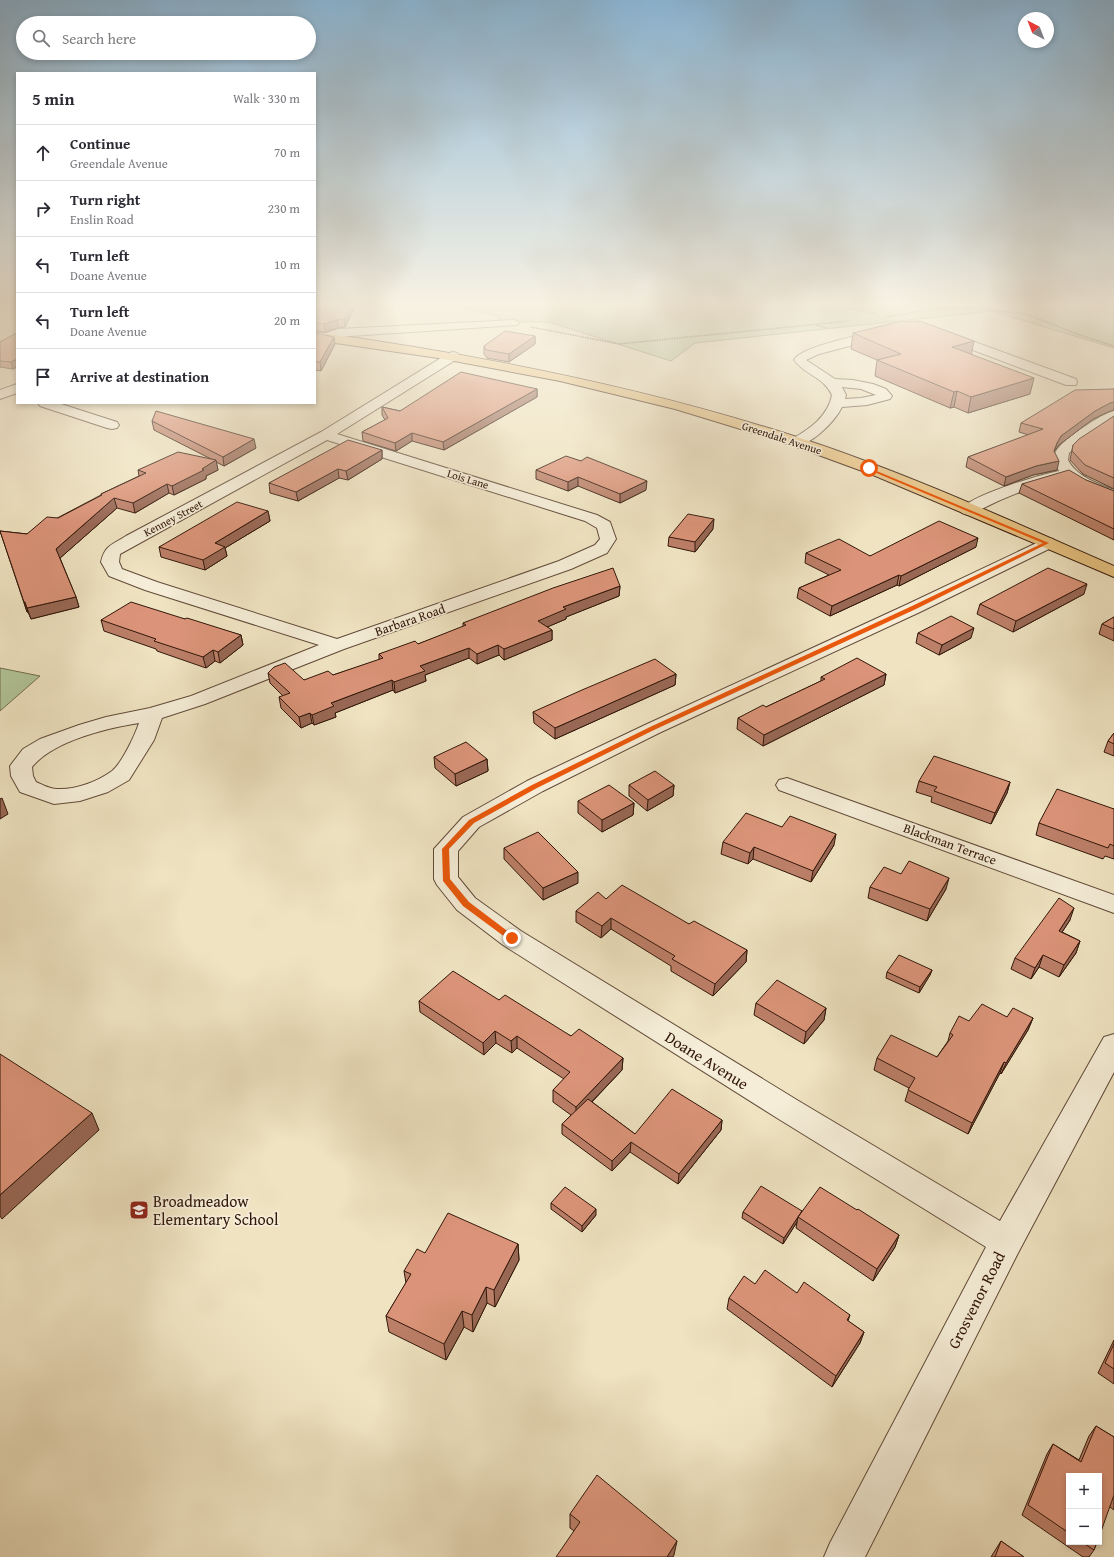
<!DOCTYPE html>
<html lang="en">
<head>
<meta charset="utf-8">
<style>
  :root { --surface:#fff; --page:#f2f2f3; --text:#2b2b33; --muted:#7c7c81; --line:#e1e1e2 }
  body { margin:0; font-family:"Gentium Book Plus",serif; background:var(--page); color:var(--text) }
  .controls { position:absolute; right:12px; bottom:12px; display:grid; overflow:hidden; border-radius:0px; box-shadow:0 2px 6px #0003 }
  .controls button { width:36px; height:36px; display:grid; place-items:center; padding:0; border:0; border-bottom:1px solid var(--line); background:var(--surface); color:var(--text); font:20px sans-serif }
  .compass { position:absolute; left:1018px; top:12px; width:36px; height:36px; border-radius:50%; background:var(--surface); box-shadow:0 2px 6px #0003; rotate:318deg }
  .stop { position:absolute; width:12px; height:12px; margin:-9px; border:3px solid #ea580c; border-radius:50%; background:#fff }
  .stop.end { background:#ea580c; border-color:#fff; box-shadow:0 1px 4px #0008 }
  .list { margin:0; padding:0; list-style:none }
  h2 { display:flex; justify-content:space-between; align-items:center; height:52px; margin:0; padding:0 16px; font-size:17px }
  h2 small { font-size:13px; font-weight:400; color:var(--muted) }
  .list li { display:grid; grid-template-columns:26px 1fr auto; gap:12px; align-items:center; box-sizing:border-box; height:56px; padding:0 16px; border-top:1px solid var(--line) }
  .list b { display:block; font-size:15px; white-space:nowrap }
  .list p { margin:0; font-size:13px; white-space:nowrap; color:var(--muted) }
  .list em { font-size:13px; font-style:normal; color:var(--muted) }
  .icon { flex:none; width:22px; height:22px; fill:none; stroke:currentColor; stroke-width:2; stroke-linecap:round; stroke-linejoin:round }
  .map { position:relative; flex:none; width:1114px; height:1557px; overflow:hidden }
  .search { position:absolute; background:var(--surface); box-shadow:0 2px 6px #0003; left:16px; top:16px; width:300px; height:44px; display:flex; align-items:center; gap:10px; box-sizing:border-box; padding:0 14px; border-radius:22px; color:var(--muted); font-size:15px }
  .panel { position:absolute; background:var(--surface); box-shadow:0 2px 6px #0003; left:16px; top:72px; width:300px; height:332px; border-radius:0px }
  .map>svg:first-child { display:block }
  .green { fill:#b2c598; stroke:#726e51 }
  .lines { fill:none; stroke-linecap:round; stroke-linejoin:round }
  .minor-casing { stroke:#614a38; stroke-width:2 }
  .major-casing { stroke:#32170a; stroke-width:2 }
  .path { stroke:#32170a; stroke-width:1.5; stroke-dasharray:1.5 1; stroke-linecap:butt }
  .minor { fill:#f5edd7; fill-rule:evenodd }
  .major { fill:#e8c280; fill-rule:evenodd }
  .wall { fill:#bc7f68; stroke:#32170a }
  .shaded-wall { fill:#996855; stroke:#32170a }
  .building { fill:#db9479; stroke:#32170a }
  .route { fill:#ea580c }
  .labels { text-anchor:middle; dominant-baseline:central; stroke-width:3.5; stroke-linejoin:round; paint-order:stroke }
  .far-street-label { font-size:11px; fill:#32170a; stroke:#f5edd7 }
  .street-label { font-size:13px; fill:#32170a; stroke:#f5edd7 }
  .near-street-label { font-size:16px; fill:#32170a; stroke:#f5edd7 }
  .near-poi-label { font-size:16px; fill:#32170a; stroke:#f5edd7; text-anchor:start }
</style>
</head>
<body>
<div class="map">
<svg width="1114" height="1557" viewBox="0 0 1114 1557">
  <rect width="100%" height="100%" fill="#efe3c1"/>
  <filter id="stains"><feTurbulence type="fractalNoise" baseFrequency=".005" numOctaves="4"/><feColorMatrix values="0 0 0 0 .2 0 0 0 0 .09 0 0 0 0 .02 0 0 0 .5 -.17"/></filter>
  <radialGradient id="worn" r=".72"><stop offset=".6" stop-color="#630" stop-opacity="0"/><stop offset="1" stop-color="#630" stop-opacity=".3"/></radialGradient>
  <!-- green -->
  <path class="green" d="M457,307h657v41l-122,-37 -297,32 -24,18 -122,-39h-55l5,-2 -1,-4z
    M0,668l40,8 -40,35z"/>
  <g class="lines">
    <defs>
      <path id="minor" d="M513,320l4,1 2,2 -2,2 -167,11c-8,0 -19,5 -26,4l-2,-3 2,-3 14,-5z
        M880,330l4,1 2,3 -2,3 -65,17 -13,6 29,19 18,1 20,4 13,5 6,7 -2,3 -23,6 -25,2c-7,14 -33,42 -50,38l-2,-3 2,-3c18,-10 36,-23 40,-44 -8,-18 -27,-20 -38,-35 7,-14 69,-25 86,-30zM842,387l19,2 15,6 -15,3 -16,1 1,-4z
        M945,331l131,48 1,3 -1,3h-10l-125,-47 -2,-3 2,-3z
        M453,352l4,1 2,3 -2,3 -120,75 260,81 13,7 6,17 -9,14 -36,16 -227,80 -139,55 -43,14 -8,22 -25,40 -21,12 -28,9 -26,3 -34,-12 -9,-16 -1,-10 13,-17 17,-10 39,-14 27,-8 44,-9 41,-12 128,-51 -174,-55 -36,-14 -8,-14c4,-17 11,-17 25,-26l195,-104 128,-79zM327,440l258,81 12,7 3,11 -5,6 -36,16 -222,78 -180,-57 -35,-13 -3,-7 1,-8zM139,723c-4,12 -17,40 -27,48 -15,11 -37,19 -55,18 -7,0 -14,-4 -21,-7l-3,-6 -1,-9c21,-26 75,-39 107,-44z
        M17,384v9l-17,6v-9z
        M38,403h20l59,19 2,3 -2,3 -5,1 -5,-1 -67,-22z
        M1114,411v10l-38,26 -7,6 -1,7c8,16 30,24 46,30v11l-30,-13 -16,-10c-34,7 -64,19 -94,35l-6,2 -6,-2 -2,-3c11,-15 79,-35 99,-39l-6,-11c1,-6 3,-10 7,-14 9,-10 41,-32 54,-35z
        M1047,538l6,1 2,4 -2,4 -133,65 -261,121 -116,58 -64,36 -21,24v26l17,21 46,33 276,169 203,121 104,-184 10,-3v38l-96,181 -153,304h-41l6,-14 156,-296 -209,-129 -274,-173 -46,-35 -20,-25 -3,-6v-30l29,-32 64,-36 118,-56 263,-121z
        M787,778l327,117v18l-335,-123 -3,-5 3,-5z"/>
      <path id="major" d="M315,332c166,23 329,55 488,107 106,35 208,82 311,127v11l-241,-102 -79,-29 -60,-19 -59,-18 -115,-28 -122,-23 -123,-18z"/>
    </defs>
    <!-- minor casing -->
    <use href="#minor" class="minor-casing"/>
    <!-- major casing -->
    <use href="#major" class="major-casing"/>
    <!-- path -->
    <path class="path" d="M843,307l35,7
      M887,317l51,-9 39,1 49,5 54,21 34,11
      M816,325l11,3
      M531,327l88,17 230,-23"/>
    <!-- minor -->
    <use href="#minor" class="minor"/>
    <!-- major -->
    <use href="#major" class="major"/>
  </g>
  <!-- wall -->
  <path class="wall" d="M315,307l39,2 -9,18 -7,1 -13,4 -10,-1z
    M17,333l-4,36 -13,-2v-25z
    M315,333l20,11 -14,27 -6,-1z
    M853,333l118,21 59,40 -62,19 -14,-6 -4,1 -75,-32 2,-16 -26,-11z
    M535,336v8l-26,18 -22,-4 -3,-4v-8z
    M537,389v8l-93,53 -32,-9 -16,10 -33,-10 -1,-9 23,-12 -3,-5v-8l18,4z
    M1114,389v21l-6,2 -15,7 -34,26 -5,6 3,19 -24,5 -29,11 -38,-19 2,-10 61,-22 -10,-3 2,-9z
    M1114,416v73l-31,-15 -13,-14 3,-15z
    M152,421l104,27 -32,18 -8,-4 2,8 -12,6v3l-32,16 -5,-2 -34,20 -18,-5 -57,50 16,39 3,10 -48,12 -3,-7h-1l-27,-81 27,3 74,-39v-1l38,-18 -1,-6 75,-10 -59,-30z
    M382,450v9l-34,21 -9,-2 -41,23 -28,-8 -1,-10z
    M581,461l65,29 -26,13 -42,-17 -10,5 -32,-12v-9z
    M1086,480l28,11v49l-95,-47 3,-9z
    M268,511l2,10 -45,27 2,8 -22,14 -44,-13 -2,-10z
    M713,529l-18,23 -27,-6 1,-9z
    M976,547l-77,39 -2,-1 -67,31 -33,-18 2,-10 30,-13 -24,-12 1,-10 64,3z
    M620,586l-1,10 -53,21v2l-19,8 5,3v10l-48,20 -5,-5 -22,9 -8,-6 -44,17 1,6 -31,12 -2,-3 -58,23 1,4 -22,8 -2,-2 -11,5 -20,-20 -2,-11 4,-1 -13,-13 -2,-10 36,7 29,-5 46,-15v-6l39,-10 45,-17v-4z
    M1084,594l-71,38 -36,-18 3,-10z
    M1114,617v24l-15,-7 3,-10z
    M185,619l56,16 2,10 -23,18 -5,-2 -9,7 -49,-17 -1,-2 -52,-18 -3,-11z
    M918,633l53,5 -32,17 -23,-12z
    M676,674l-1,11 -120,54 -21,-16 -1,-11z
    M886,674l-2,11 -121,61 -26,-17 1,-11 28,-11 55,-26v-4z
    M1114,733v23l-10,-4 4,-11z
    M434,757l53,2 1,12 -32,15 -21,-18z
    M919,781l91,1 -3,11 -16,31 -60,-22 1,-5 -16,-5z
    M629,785h45l-1,11 -26,15 -18,-15z
    M578,801l56,2 -1,12 -31,17 -24,-19z
    M1114,809v50l-9,-3 -2,3 -67,-24 3,-12z
    M782,827l52,18 -23,37 -58,-23 -5,5 -27,-10 2,-12z
    M504,848l74,35 -35,17 -39,-41z
    M901,874l45,15 -19,32 -59,-23 2,-11z
    M606,899l83,25 58,26 -1,12 -33,34 -42,-25v-5l-60,-37 -10,9 -25,-16v-11z
    M1070,920l-8,12 18,9 -4,12 -17,24 -20,-10 -8,12 -20,-10 4,-11z
    M932,970l-2,5 -11,18 -33,-15 1,-6z
    M499,1000l72,36 52,22 -1,12 -30,32 43,32 87,-14 -1,10 -43,54 -48,-32 -18,19 -50,-37v-10l9,-9 -18,-13v-12l11,-11 -47,-31 -5,5 -16,-10 -12,12 -64,-43 -1,-11z
    M756,1003l70,5 -2,12 -20,24 -50,-29z
    M1007,1017l26,1 -5,12 -27,44 -1,-1 -32,61 -63,-33 4,-13 -35,-18 3,-12 60,-1 11,-16 2,-8 19,-12z
    M551,1203l45,12 -14,17 -31,-23z
    M857,1210l42,25 -4,12 -22,34 -77,-53 1,-6 -14,22 -41,-26 1,-6z
    M518,1244l1,16 -24,47 -8,-4 -14,29 -9,-5 -18,33 -57,-28 -3,-16 20,-33 -2,-12 21,-18z
    M755,1284l42,9 53,22 -2,6 16,11 -4,11 -28,44 -105,-78 2,-11z
    M1114,1340v44l-16,-11z
    M1096,1426l18,11v73l-45,-34v66h28l-3,8 -5,7h-6l-61,-42 25,-61 6,-10 26,16 10,-24z
    M570,1514l104,41 -100,-24 -4,-3z
    M1001,1541l23,16h-33z"/>
  <!-- shaded-wall -->
  <path class="shaded-wall" d="M351,307h3v2l-9,18 -1,-8z
    M337,320l1,8 -13,4 -1,-8z
    M535,336v8l-26,18v-8z
    M334,337l1,7 -14,27 -1,-9z
    M974,341l-3,15 -19,-9z
    M17,359v8l-4,2 -2,-7z
    M1034,378l-4,16 -62,19 3,-16z
    M537,389v8l-93,53 -1,-8z
    M957,391l-3,16 -4,1 4,-16z
    M1114,402v8l-6,2 -15,7 -34,26 -5,7 3,-9 4,-7 34,-25 15,-8z
    M412,433v8l-16,10 -1,-8z
    M254,439l2,9 -32,18 -1,-9z
    M382,450v9l-34,21 -2,-9z
    M216,460l2,10 -12,6v3l-32,16 -2,-9z
    M1059,461l-2,9 -24,5 -29,11 2,-9 30,-11z
    M338,469l1,9 -41,23 -2,-9z
    M578,477v9l-10,5v-9z
    M647,481l-1,9 -26,13v-9z
    M167,484l2,9 -34,20 -2,-10z
    M114,498l3,10 -58,51 -3,-10z
    M268,511l2,10 -45,27 2,8 -22,14 -2,-10 12,-17z
    M714,519l-1,10 -18,23v-10z
    M978,538l-2,9 -77,39 2,-10z
    M899,575l-2,10 -67,31 2,-10z
    M1087,584l-3,10 -71,38 3,-11z
    M620,586l-1,10 -53,21v2l-28,12v-10l25,-14z
    M76,597l3,10 -48,12 -4,-11z
    M24,602h1l3,10h-1z
    M974,628l-3,10 -32,17 3,-10z
    M552,630v10l-48,20v-11z
    M241,635l2,10 -23,18 -2,-11z
    M498,645l1,10 -22,9v-10z
    M469,648v10l-44,17 1,6 -31,12 -1,-11 26,-16z
    M213,650l2,11 -9,7 -3,-11z
    M676,674l-1,11 -120,54v-11z
    M886,674l-2,11 -121,61 1,-11z
    M392,680l1,10 -58,23 1,4 -22,8 -2,-10 19,-12z
    M310,713l2,10 -11,5 -2,-11z
    M487,759l1,12 -32,15 -1,-12z
    M1010,782l-3,11 -16,31 4,-11z
    M674,785l-1,11 -26,15 1,-11z
    M2,798l6,16 -8,5v-20z
    M634,803l-1,12 -31,17v-12z
    M836,834l-2,11 -23,37 2,-11z
    M754,847l-1,12 -5,5 2,-11z
    M578,872v11l-35,17v-12z
    M949,878l-3,11 -19,32 3,-12z
    M1074,908l-4,12 -15,23 4,-12z
    M611,918v11l-10,9 1,-12z
    M1080,941l-4,12 -17,24 5,-12z
    M747,950l-1,12 -33,34 2,-12z
    M1043,955l-4,12 -8,12 4,-11z
    M932,970l-2,5 -11,18 1,-6z
    M826,1008l-2,12 -20,24 2,-12z
    M1033,1018l-5,12 -27,44 5,-11z
    M495,1031l1,12 -12,12 -1,-12z
    M517,1036v12l-5,5 -1,-12z
    M623,1058l-1,12 -46,48v-11z
    M1004,1062l-4,11 -32,61 4,-11z
    M92,1113l7,17 -97,89 -2,-3v-21z
    M722,1120l-1,10 -43,54 1,-10z
    M631,1142l-1,10 -18,19v-10z
    M596,1209v6l-14,17v-6z
    M802,1211l-4,6 -1,5 -14,22 1,-6z
    M899,1235l-4,12 -22,34 4,-12z
    M518,1244l1,16 -24,47 -1,-17z
    M486,1287l1,16 -14,29 -1,-17z
    M462,1311l2,16 -18,33 -2,-16z
    M864,1332l-4,11 -28,44 4,-11z
    M677,1541l-3,14 -1,2h-6z"/>
  <!-- building -->
  <path class="building" d="M315,307h36l-7,12 -7,1 -13,4 -9,-1z
    M920,321l54,20 -22,6 82,31 -63,19 -14,-6 -3,1 -77,-32 24,-6 -48,-21 45,-11z
    M505,331l30,5 -26,18 -23,-4 -2,-4z
    M17,333v26l-6,3 -11,-1v-19z
    M315,333l19,4 -14,25h-5z
    M461,372l76,17 -94,53 -31,-9 -17,10 -33,-11 26,-14 -6,-11 18,4z
    M1114,389v13l-4,1 -15,8 -34,25 -4,7 -3,8 5,10 -23,5 -30,11 -38,-20 75,-28 -22,-6 54,-33z
    M156,411l98,28 -31,18 -71,-36z
    M1114,416v62l-29,-13 -13,-14 1,-6 6,-6z
    M348,440l34,10 -36,21 -8,-2 -42,23 -27,-9z
    M178,452l38,8 -14,9 2,1 -32,16 -5,-2 -34,19 -19,-5 -58,51 20,48 -49,11 -2,-6h-1l-24,-71 27,3 20,-17 11,1 44,-23 -1,-1 45,-21 -8,-3z
    M566,456l15,5 6,-4 60,24 -27,13 -42,-17 -10,5 -32,-12z
    M1069,470l17,10 28,11v38l-92,-45z
    M237,502l31,9 -53,32 10,4 -22,13 -44,-13z
    M688,514l26,5 -19,23 -26,-5z
    M939,521l39,17 -77,38 -2,-1 -67,31 -33,-18 42,-18 -35,-17 33,-14 31,17z
    M613,568l7,18 -57,21 3,2 -28,12 14,9 -48,19 -6,-4 -21,9 -8,-6 -49,18 5,5 -31,11 -2,-2 -61,23 3,3 -22,9 -2,-2 -11,4 -20,-20 11,-4 -22,-20 6,-6 11,-4 19,17 24,-9 5,4 50,-17 -4,-4 36,-13 3,3 48,-19 -3,-2 90,-35z
    M1048,568l39,16 -71,37 -36,-17z
    M131,602l54,17 2,-1 54,17 -23,17 -5,-2 -10,7 -49,-16 2,-2 -55,-19z
    M951,616l23,12 -32,17 -24,-12z
    M1114,617v12l-12,-5z
    M857,658l29,16 -122,61 -26,-17 25,-13 3,2 59,-28 -4,-2z
    M655,659l21,15 -121,54 -22,-16 49,-22z
    M1114,733v11l-6,-3z
    M466,742l21,17 -32,15 -21,-17z
    M934,756l76,26 -15,31 -61,-22 3,-4 -18,-6z
    M655,771l19,14 -26,15 -19,-15z
    M609,785l25,18 -32,17 -24,-19z
    M1057,789l57,20v37l-4,-2 -2,4 -69,-25z
    M746,813l36,14 8,-11 46,18 -23,37 -59,-24 -4,6 -27,-11z
    M538,832l40,40 -35,16 -39,-40z
    M909,861l40,17 -19,31 -60,-22 14,-20 17,7z
    M622,885l67,39 5,-3 53,29 -32,34 -43,-25 3,-3 -64,-38 -9,8 -26,-15 22,-19 8,7z
    M1059,898l15,10 -15,23 21,10 -16,24 -21,-10 -8,13 -20,-10z
    M899,955l33,15 -12,17 -33,-15z
    M453,971l46,29 6,-5 66,41 8,-7 44,29 -47,49 -23,-17 17,-18 -53,-36 -6,5 -16,-10 -12,12 -64,-42z
    M777,980l49,28 -20,24 -50,-29z
    M982,1004l25,13 6,-9 20,10 -27,45 -2,-1 -32,61 -64,-33 7,-12 -38,-20 14,-23 46,22 16,-22 -3,-2 9,-17 10,5z
    M0,1054l92,59 -92,82z
    M672,1089l50,31 -43,54 -48,-32 -19,19 -50,-37 26,-25 47,35z
    M761,1186l41,25 -18,27 -41,-26z
    M565,1187l31,22 -14,17 -31,-23z
    M820,1187l37,23 1,-1 41,26 -22,34 -79,-52z
    M448,1213l70,31 -24,46 -8,-3 -14,28 -10,-4 -18,33 -58,-28 25,-42 -7,-3 13,-22 8,4z
    M765,1270l32,23 7,-11 46,33 -3,5 17,12 -28,44 -107,-78 15,-22 11,8z
    M1114,1344v25l-9,-6z
    M1096,1426l18,11v58l-15,42v-61h-30v57l-41,-28 25,-61 28,18z
    M597,1475l80,66 -10,16h-111l24,-35 -10,-8z
    M1001,1541l23,16h-29z
    M1082,1542h15l-3,8z"/>
  <!-- sky -->
  <linearGradient id="sky" x2="0" y2="1"><stop stop-color="#8bb7d7"/><stop offset="0.58" stop-color="#f8f2e3"/><stop offset="1" stop-color="#f8f2e3" stop-opacity="0"/></linearGradient>
  <rect width="1114" height="525" fill="url(#sky)"/>
  <!-- route -->
  <path class="route" d="M867,467l182,76 -133,66 -262,121 -117,58 -63,35 -25,26 1,30 19,23 45,34v4h-5l-46,-34 -20,-25 -1,-32 27,-29 63,-35 118,-58 262,-121 131,-63 -176,-74z"/>
  <!-- icons -->
  <defs>
    <symbol id="school-square" viewBox="-11 -11 22 22"><rect x="-9" y="-9" width="18" height="18" rx="4" fill="#8f2418" stroke="#f5edd7"/><path d="M0-5L7-2L0 1L-7-2ZM-4 1L0 2.5L4 1V4Q0 6-4 4Z" fill="#fff"/></symbol>
  </defs>
  <g fill-rule="evenodd">
    <use href="#school-square" x="128" y="1199" width="22" height="22"/>
  </g>
  <g class="labels">
    <!-- far-street labels -->
    <g class="far-street-label">
      <text transform="translate(782 438) rotate(18)">Greendale Avenue</text>
      <text transform="translate(468 479) rotate(17)">Lois Lane</text>
      <text transform="translate(173 518) rotate(-28)">Kenney Street</text>
    </g>
    <!-- street labels -->
    <g class="street-label">
      <text transform="translate(410 620) rotate(-19)">Barbara Road</text>
      <text transform="translate(950 844) rotate(20)">Blackman Terrace</text>
    </g>
    <!-- near-street labels -->
    <g class="near-street-label">
      <text transform="translate(707 1060) rotate(32)">Doane Avenue</text>
      <text transform="translate(976 1300) rotate(-63)">Grosvenor Road</text>
    </g>
    <!-- near-poi labels -->
    <g class="near-poi-label">
      <text x="153" y="1201">Broadmeadow<tspan x="153" dy="18">Elementary School</tspan></text>
    </g>
  </g>
  <rect width="100%" height="100%" filter="url(#stains)"/>
  <rect width="100%" height="100%" fill="url(#worn)"/>
</svg>
<div class="controls">
<button>+</button>
<button>−</button>
</div>
<svg class="compass" viewBox="-18 -18 36 36"><path d="M0-13l5 13h-10z" fill="#e53935"/><path d="M0 13l5-13h-10z" fill="#7c7c81"/></svg>
<div class="stop" style="left:869px;top:468px"></div>
<div class="stop end" style="left:512px;top:938px"></div>
<div class="search"><svg class="icon" aria-label="search" viewBox="0 0 24 24"><circle cx="10" cy="10" r="6"/><path d="M15 15l6 6"/></svg>Search here</div>
<section class="panel">
<h2>5 min<small>Walk · 330 m</small></h2>
<ul class="list">
<li><svg class="icon" aria-label="ahead" viewBox="0 0 24 24"><path d="M12 20V5M6 11l6-6 6 6"/></svg><div><b>Continue</b><p>Greendale Avenue</p></div><em>70 m</em></li>
<li><svg class="icon" aria-label="right" viewBox="0 0 24 24"><path d="M7 20v-9h11M14 6l5 5-5 5"/></svg><div><b>Turn right</b><p>Enslin Road</p></div><em>230 m</em></li>
<li><svg class="icon" aria-label="left" viewBox="0 0 24 24"><path d="M17 20v-9H6M10 6l-5 5 5 5"/></svg><div><b>Turn left</b><p>Doane Avenue</p></div><em>10 m</em></li>
<li><svg class="icon" aria-label="left" viewBox="0 0 24 24"><path d="M17 20v-9H6M10 6l-5 5 5 5"/></svg><div><b>Turn left</b><p>Doane Avenue</p></div><em>20 m</em></li>
<li><svg class="icon" aria-label="arrive" viewBox="0 0 24 24"><path d="M6 21V4h12l-3 4 3 4H6"/></svg><div><b>Arrive at destination</b></div></li>
</ul>
</section>
</div>
</body>
</html>
